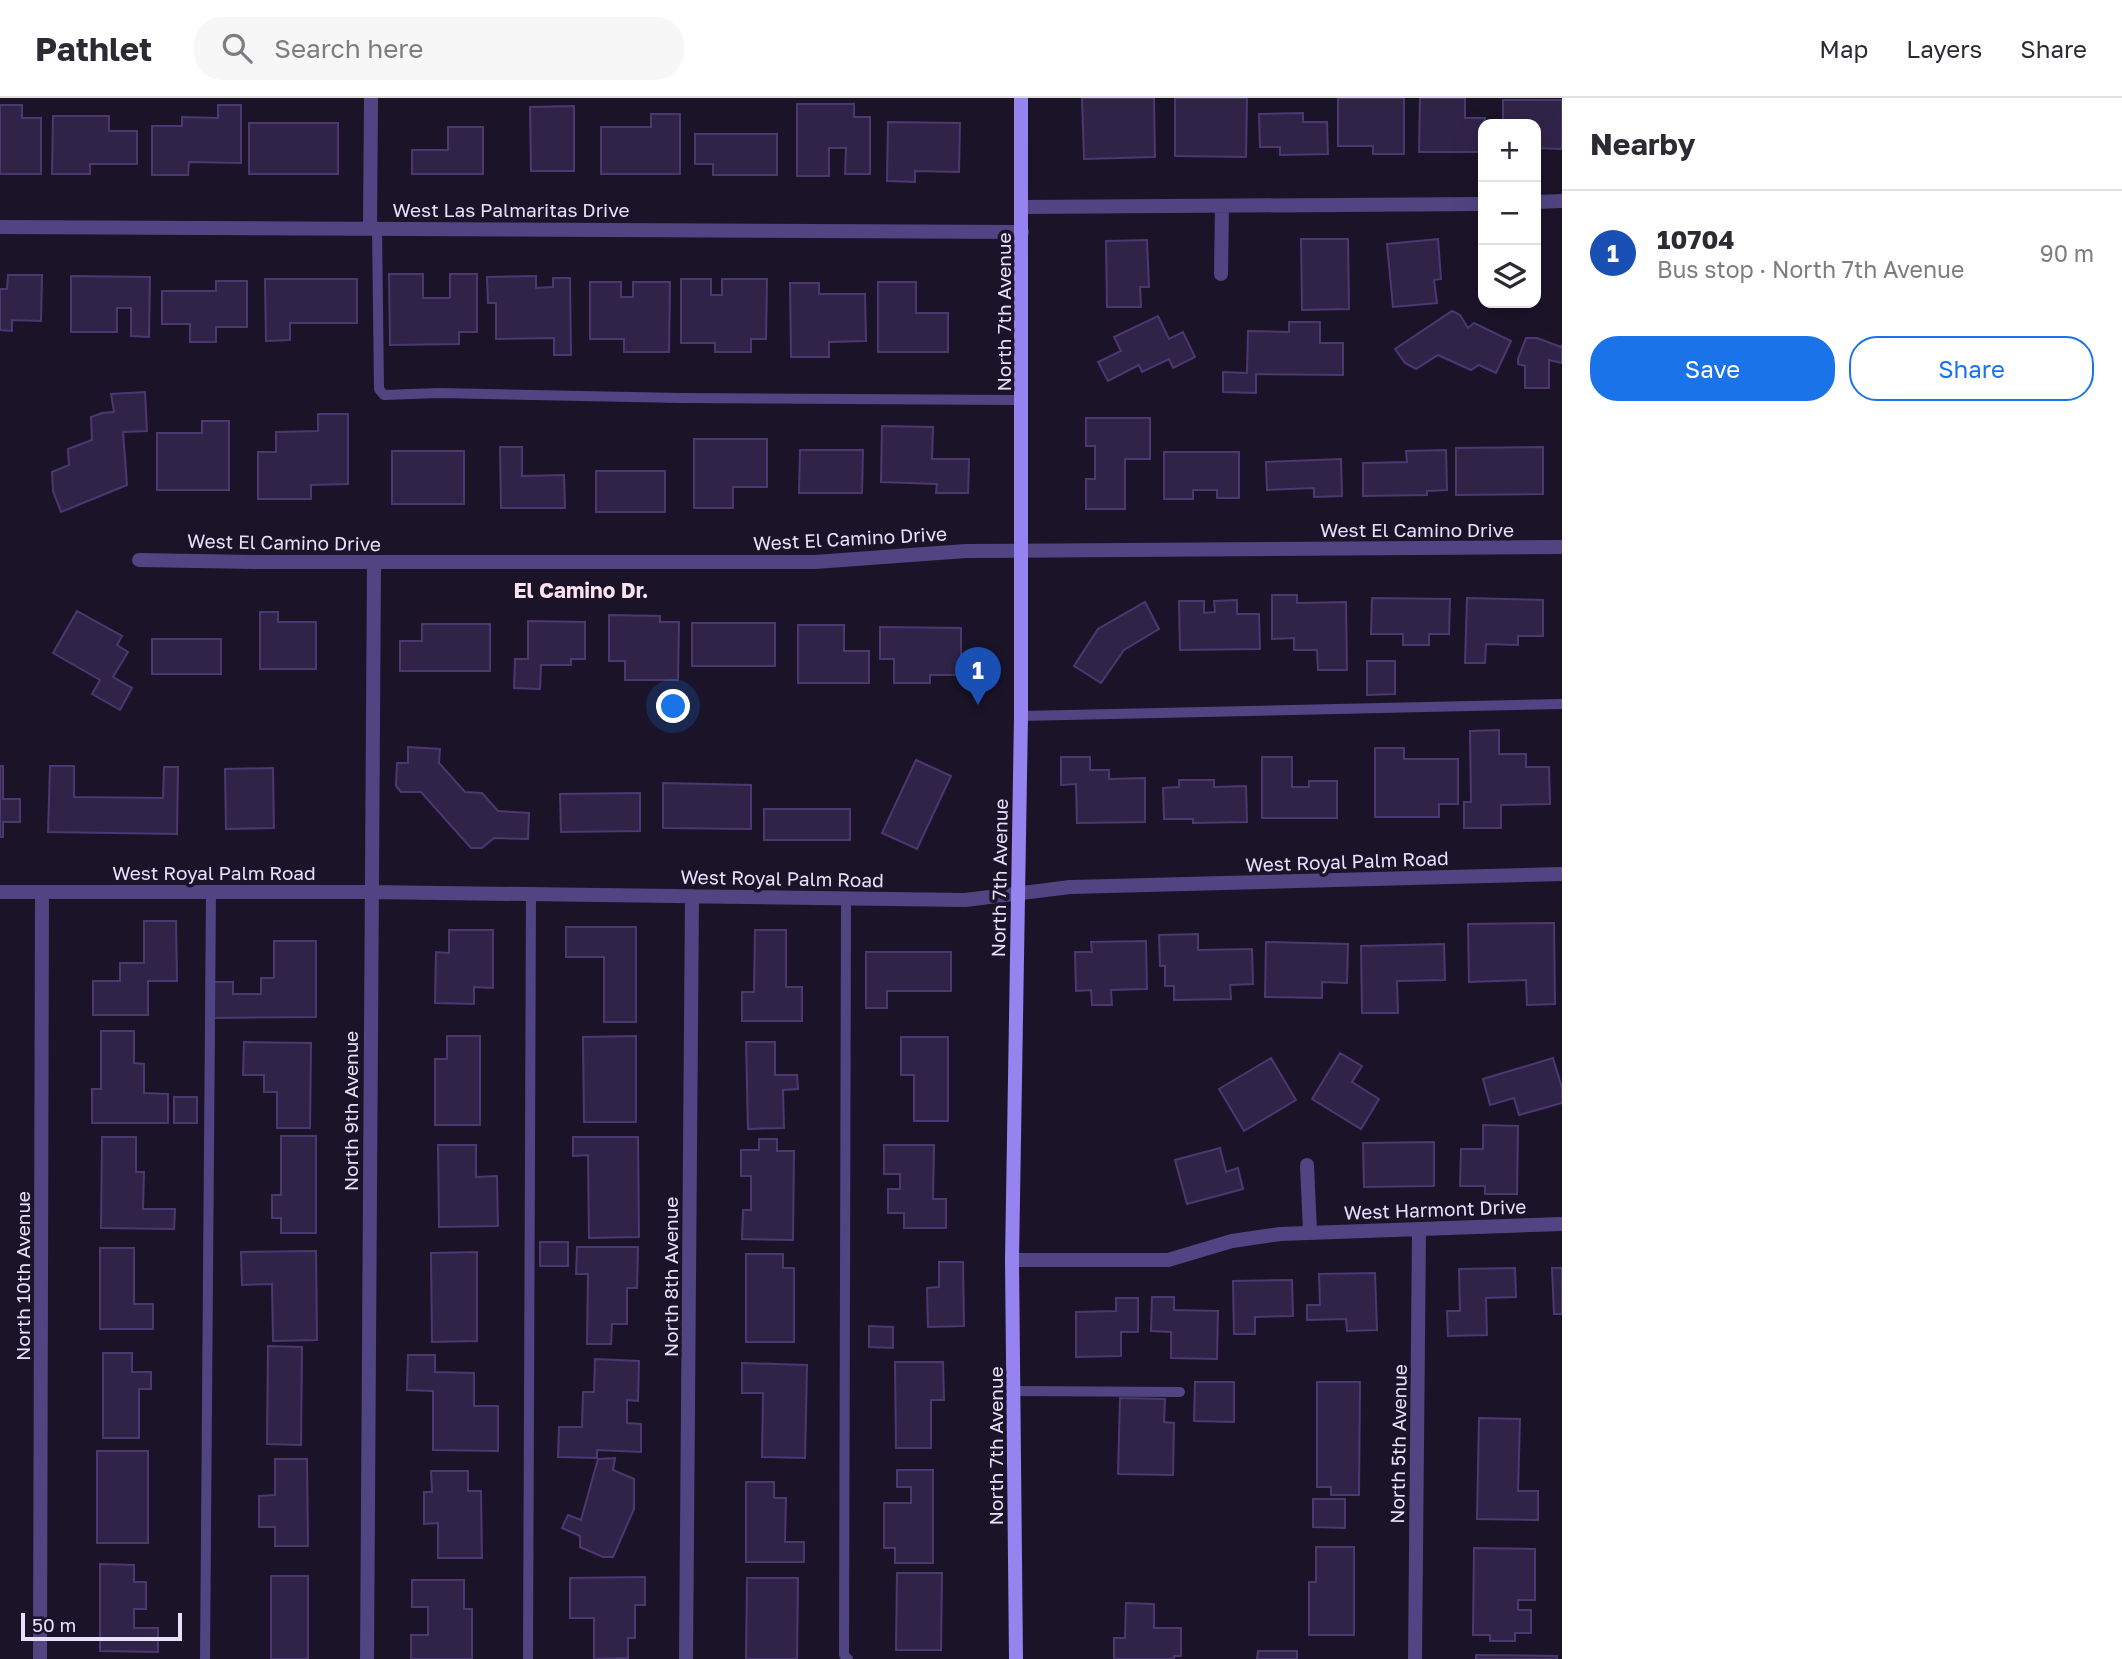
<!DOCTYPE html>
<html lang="en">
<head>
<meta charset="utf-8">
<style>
  :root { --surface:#fff; --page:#f7f7f7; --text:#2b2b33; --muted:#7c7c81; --line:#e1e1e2; --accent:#1a73e8 }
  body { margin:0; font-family:"Golos Text",sans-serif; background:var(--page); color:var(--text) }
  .controls { position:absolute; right:21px; top:21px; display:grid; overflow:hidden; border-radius:14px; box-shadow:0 7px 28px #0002 }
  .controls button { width:63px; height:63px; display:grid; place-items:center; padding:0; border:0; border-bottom:2px solid var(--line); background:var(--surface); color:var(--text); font:35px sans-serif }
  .scale { position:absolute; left:21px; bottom:18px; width:161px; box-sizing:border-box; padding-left:7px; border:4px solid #e7e0fb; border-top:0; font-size:19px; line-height:24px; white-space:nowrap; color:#e7e0fb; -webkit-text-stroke:5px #1b1429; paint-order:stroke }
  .you { position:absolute; left:674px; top:609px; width:24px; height:24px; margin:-18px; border:5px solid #fff; border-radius:50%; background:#1a73e8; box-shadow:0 0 0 10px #1a73e833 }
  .badge { display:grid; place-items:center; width:46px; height:46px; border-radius:50%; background:var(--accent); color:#fff; font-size:23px; font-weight:700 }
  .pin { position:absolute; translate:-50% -58px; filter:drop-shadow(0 2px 4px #0008) }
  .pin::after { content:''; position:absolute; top:37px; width:24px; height:21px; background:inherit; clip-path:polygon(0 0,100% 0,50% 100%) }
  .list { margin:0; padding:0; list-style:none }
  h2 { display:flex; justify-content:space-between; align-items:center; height:91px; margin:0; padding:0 28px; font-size:30px }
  h2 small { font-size:23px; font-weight:400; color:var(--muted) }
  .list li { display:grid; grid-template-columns:46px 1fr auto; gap:21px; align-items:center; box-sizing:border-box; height:126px; padding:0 28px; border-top:2px solid var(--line) }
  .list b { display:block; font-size:26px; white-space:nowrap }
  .list p { margin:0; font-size:23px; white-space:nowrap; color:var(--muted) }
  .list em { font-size:23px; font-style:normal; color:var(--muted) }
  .actions { display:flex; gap:14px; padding:21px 28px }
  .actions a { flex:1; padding:16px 0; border:2px solid var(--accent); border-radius:28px; text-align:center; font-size:24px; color:var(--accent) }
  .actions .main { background:var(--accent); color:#fff }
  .icon { flex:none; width:38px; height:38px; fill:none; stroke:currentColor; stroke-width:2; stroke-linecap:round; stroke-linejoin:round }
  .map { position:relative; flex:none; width:1562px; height:1561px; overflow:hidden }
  header { display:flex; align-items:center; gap:42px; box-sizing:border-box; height:98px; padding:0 35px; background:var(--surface); border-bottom:2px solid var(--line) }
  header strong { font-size:33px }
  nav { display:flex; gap:38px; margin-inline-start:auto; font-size:24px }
  .search { width:490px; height:63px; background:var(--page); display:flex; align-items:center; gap:18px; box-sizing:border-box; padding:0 24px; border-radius:28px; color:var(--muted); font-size:26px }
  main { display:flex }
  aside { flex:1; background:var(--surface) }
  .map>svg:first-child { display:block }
  .building { fill:#302348; stroke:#4b3871; stroke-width:2 }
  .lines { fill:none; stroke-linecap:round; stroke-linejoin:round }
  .service { stroke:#504582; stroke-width:10 }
  .minor { stroke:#504582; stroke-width:14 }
  .secondary { stroke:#9583f0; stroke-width:14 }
  .labels { text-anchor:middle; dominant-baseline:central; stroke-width:7; stroke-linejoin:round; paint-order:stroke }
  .street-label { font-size:19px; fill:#e7e0fb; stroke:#1b1429 }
  .neighbourhood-label { font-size:21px; font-weight:bold; fill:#fbe2ef; stroke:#1b1429 }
</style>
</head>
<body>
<header>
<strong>Pathlet</strong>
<div class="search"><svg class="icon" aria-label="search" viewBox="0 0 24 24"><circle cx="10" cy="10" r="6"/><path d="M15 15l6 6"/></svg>Search here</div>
<nav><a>Map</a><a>Layers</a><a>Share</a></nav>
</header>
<main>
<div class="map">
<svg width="1562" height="1561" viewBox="0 0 1562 1561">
  <rect width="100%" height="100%" fill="#1b1429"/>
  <!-- building -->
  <path class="building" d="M1082,0h72l1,59 -71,2z
    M1175,0h72l-1,59 -71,-1z
    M1338,0h66v56h-31v-8h-35z
    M1420,0h45v20h20l-2,34h-64z
    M1503,2h59v49l-26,-1v-24h-33z
    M797,6h57v13h16v57h-25l1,-26h-17v28h-32z
    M0,7h22v13h19v56h-41z
    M218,7h23v58l-52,-1 -1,13h-36v-49h30v-9l36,1z
    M574,8v65h-43l-1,-64z
    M1303,15v9h24l1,32 -48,1v-8h-20l-1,-33z
    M651,16h29v60h-79v-47h50z
    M53,18h56v15h28v33h-47v10h-38z
    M888,24l72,1 -1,49 -44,-1v11l-28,-1z
    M249,25h89v51h-89z
    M448,29h35v47h-71v-24h36z
    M695,36h82v41h-64v-11h-18z
    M1301,141h47l1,70 -47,1z
    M1438,141l3,40 -7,1 3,23 -44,4 -6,-63z
    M1147,142l2,47h-9l1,20h-34l-1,-66z
    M389,176h34v24h27v-24h27v58h-18v12l-69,1z
    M8,177h34l-1,46 -29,-1v11l-12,-1v-41h7z
    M71,178l79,1 -1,60 -18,-1v-28h-14v24h-46z
    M536,178v12l17,-1v-9h17l1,77h-17v-17l-58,1v-36h-8l-1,-26z
    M265,181h92v44h-67v17l-24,1z
    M681,181h30v16h11v-16h45l-1,60h-15v13h-36v-9h-34z
    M216,183h31v46h-31v15h-26v-18h-28v-33h54z
    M590,184h31v15h12v-15h37l-1,70h-45v-13h-34z
    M878,184h38v31h32v39h-70z
    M790,185h29v11h46l1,47 -37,1v15h-38z
    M1452,213l8,4 8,13 6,-5 37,18 -15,32 -17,-8 -8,5 -33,-15 -22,14 -11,-6 -10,-14z
    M1158,218l11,23 14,-7 12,25 -22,11 -4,-9 -27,13 -3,-7 -31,16 -10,-19 23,-11 -7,-14z
    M1289,224h31v21h23v32l-87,-1v19l-33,-1v-20l24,1 1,-42 41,1z
    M1526,240h11l24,9 1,-2v18l-13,-3v28h-24v-22l-7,-2v-5z
    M145,294l2,39 -24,1 4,53 -66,27 -8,-21 -1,-19 17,-7 -1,-16 24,-9 -1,-23 11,-4 12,-1 -3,-18z
    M318,316h30v70l-37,1v14h-53v-47h18v-20l42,-1z
    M1086,320h64v41h-25v50h-39v-30h9v-33h-9z
    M202,323h27v69h-72v-57h45z
    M882,328l51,1 -1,32h37l-1,34h-32l1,-9 -56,-2z
    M694,341h73v48h-34v21h-39z
    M500,349h22v29l42,-1 1,33h-64z
    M1543,349v47l-87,1v-47z
    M800,352h63l-1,43h-63z
    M1446,352l1,40 -20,1v4l-64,1v-33l44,-1 -1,-11z
    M392,353h72v53h-72z
    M1164,354h75v46h-22v-8h-24v9h-29z
    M1341,361l1,37 -28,1v-9l-47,2 -1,-28z
    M596,373h69v41h-69z
    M1272,497h25v8l49,-1 1,68h-29l-1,-20h-23v-12l-22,1z
    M1372,500l78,1 -1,35h-20v11h-26v-11h-32z
    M1467,500l76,2v36h-25v9l-32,-1 -1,19h-20z
    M1237,502v14h22l1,35 -80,1 -1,-49h25v12l11,-1 -1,-11z
    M1145,504l14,27 -35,21 -23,33 -27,-17 24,-37z
    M77,513l45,25 -5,9 11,7 -15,25 19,11 -12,22 -28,-16 8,-14 -47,-27z
    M260,514h18v10h38v47h-56z
    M609,517l51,1v6h19l-1,58h-53v-19h-16z
    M528,523l57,1v37h-14v6h-30l-1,24 -26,-1 1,-29h13z
    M692,525h83v43h-83z
    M422,526h68v47h-90v-30h22z
    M798,527h46v26h25v32h-71z
    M880,529l81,1v47h-31v8h-36v-24h-14z
    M152,541h69v35h-69z
    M1367,563h28v33l-28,1z
    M1499,632v24h27v13h23l1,37 -49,1v23h-37v-26h7l-1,-71z
    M408,649l32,2 -1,14 26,29 17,1 16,18 31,2 -1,26 -34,-1 -12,10h-11l-50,-56h-20l-5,-6 1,-23h11z
    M1375,650h29v11h54v45h-19v13h-64z
    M1061,659h29v13h19v9l36,-1v44l-68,1 -1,-39 -15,1z
    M1262,659h30v30h17v-6h28v37h-75z
    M916,662l35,16 -34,73 -35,-16z
    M0,668h3v33h17v23h-17v15h-3z
    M50,668h24v31l89,1 1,-31h14l-1,67 -129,-2z
    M273,670l1,60 -48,1 -1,-60z
    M1179,682h35v7l32,-1 1,36 -54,1v-4h-29l-1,-31 16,-1z
    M663,685l88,2v44l-88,-1z
    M640,695v38l-79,1 -1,-38z
    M764,711h86v31h-86z
    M144,823h32l1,60h-29v34h-55v-34h27v-18h24z
    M1554,825l1,81 -28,1 -1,-25 -57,2 -1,-58z
    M566,829h70v95h-32v-65h-38z
    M449,832h44v58l-19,-1v17l-39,-1 1,-51 13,1z
    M755,832h31v57h16v34h-60v-29h12z
    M1198,836v16l54,-1 1,35 -23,1 1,14 -57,1v-14h-9v-20h-5l-1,-31z
    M274,843h42v76l-102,1v-36h19v12h28v-16h13z
    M1146,843l1,48 -36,1 1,15h-20l-1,-15 -15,1 -1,-39h17l-1,-10z
    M1266,844l82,2 -1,39 -25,-1v16l-57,-1z
    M1444,846l1,36 -48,1 1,32h-36l-1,-67z
    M866,854h85v39h-64v17h-21z
    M101,933h33v32l10,1v29l24,1v29h-76v-34h9z
    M447,938h33v89h-45v-66h12z
    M636,938v86h-52l-1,-85z
    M901,939h47v84h-34v-46h-13z
    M244,944l67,1 -1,85h-33v-36h-13v-17h-21z
    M746,944h29v33h22l1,14 -15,1 1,38 -36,1z
    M1340,955l22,13 -10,16 27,17 -18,30 -49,-30z
    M1271,960l25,42 -52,31 -25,-42z
    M1553,960l9,30v15l-43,12 -5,-17 -24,7 -7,-26z
    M174,999h23v26h-23z
    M1483,1027l35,1 -1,68h-32v-8h-25l1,-37h22z
    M281,1038h35v97h-35v-15h-9v-23h9z
    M102,1039h34v35h8l-1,37h32l-1,20 -73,-1z
    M573,1039h65l1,100 -50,1 -1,-83 -15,1z
    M759,1041h18v12h17l-1,89 -51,-1 1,-29h8v-34h-10v-26h18z
    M1434,1044v44l-70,1 -1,-44z
    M438,1047h38v32l21,-1 1,50 -59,1z
    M884,1047h50l-1,54h13v29h-42v-15h-16v-24h12v-15h-16z
    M1220,1050l6,24 12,-4 5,21 -56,15 -12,-44z
    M540,1144h28v24h-28z
    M577,1149h61l-1,41h-10v36h-15l-1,20h-24l1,-70h-12z
    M100,1150h34v56h19v25h-53z
    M316,1153l1,89 -44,1 -1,-57 -30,1 -1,-33z
    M477,1154v89l-45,1 -1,-89z
    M746,1156h37v14h11v74h-48z
    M939,1164h24l1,64 -36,1 -1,-39 12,-1z
    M1515,1170l1,29 -30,1 1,37 -39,1 -1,-25h13l-1,-42z
    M1552,1170h10v46h-8z
    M1375,1175l2,57 -30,1 -1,-12 -39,1v-15h13l-1,-31z
    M1292,1182l1,36 -38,1v17h-21l-1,-53z
    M1152,1199h22v13l44,1 -1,48 -46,-1v-26l-20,-1z
    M1116,1200h22v34h-17v24l-45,1v-45l40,-1z
    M869,1228l24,1v21l-24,-1z
    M268,1248l34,1 -1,98 -34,-1z
    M103,1255h29v19h19v17h-12v49h-36z
    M408,1257h27v17l39,1v33h24v45l-65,-1v-59l-26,-1z
    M595,1261l44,2 -1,40 -11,-1v23l14,1v28l-44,-2v8l-39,-1 1,-30h23l1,-35h11z
    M895,1264h48l1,38h-13v48h-35z
    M742,1265l65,2 -2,93 -43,-1 1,-64h-21z
    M1195,1284h39v40l-40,-1z
    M1317,1284h43l-1,113h-28v-8h-14z
    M1120,1300l45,1 -1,23 10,1 -1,52 -55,-1z
    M1479,1320l41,1 -2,72h20v29l-61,-1z
    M97,1353h51v92h-51z
    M615,1360l-2,12 21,9v30l-21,48h-10l-23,-10v-11l-18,-8 6,-13 13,5 17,-61z
    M275,1361h32l1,87h-33v-19h-16v-31l16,-1z
    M897,1372h36v93h-38v-15h-11v-45h27v-16h-14z
    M431,1373h37v20h13l1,67h-44v-35l-14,1v-32h8z
    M746,1384h28v16h12l-1,44h19v20h-58z
    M1313,1401h32v29l-32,-1z
    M1316,1449h38v88h-45v-53h7z
    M1474,1450l61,1v51h-17v10h13v23h-16v8h-25v-6h-17z
    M100,1466l34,1v17h12v27h-12v19h24v24l-58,-1z
    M897,1475h45l-1,77h-45z
    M271,1478h37v83h-37z
    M645,1479v28h-10v33h-7v20l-34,1v-41h-24v-40z
    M747,1480h51l-1,81h-51z
    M412,1482h52v29h8v50h-61v-24h17v-28h-16z
    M1126,1505l28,1v24h27v28h-7v3h-60v-21h11z
    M1258,1553h39v8h-40z
    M1476,1557l81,1v3h-81z"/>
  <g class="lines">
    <!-- service -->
    <path class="service" d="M377,129l2,162 5,6 55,-2 242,5 341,2
      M1021,618l541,-12
      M846,801l-2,756 4,4
      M1014,1293l166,1
      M205,1561l6,-768
      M528,1561l3,-765"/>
    <!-- minor -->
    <path class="minor" d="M1536,104l26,-1
      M1022,109l461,-3
      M0,129l1022,5
      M370,129l1,-129
      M1221,176l1,-68
      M139,462l115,2h561l151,-11 596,-4
      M0,794h370l595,8 105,-13 492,-13
      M1307,1067l3,67
      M1012,1162h156l64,-19 48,-7 282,-10
      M40,1561l2,-766
      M367,1561l7,-1096
      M686,1561l6,-763
      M1415,1561l4,-430"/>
    <!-- secondary -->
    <path class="secondary" d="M1016,1561l-4,-399 9,-544v-618"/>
  </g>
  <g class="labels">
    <!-- street labels -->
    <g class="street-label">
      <text x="511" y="111">West Las Palmaritas Drive</text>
      <text transform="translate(1003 214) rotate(-90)">North 7th Avenue</text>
      <text x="1417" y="431">West El Camino Drive</text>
      <text transform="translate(850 440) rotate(-3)">West El Camino Drive</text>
      <text transform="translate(284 444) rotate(1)">West El Camino Drive</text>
      <text transform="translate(1347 763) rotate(-2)">West Royal Palm Road</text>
      <text x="214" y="774">West Royal Palm Road</text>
      <text transform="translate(782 780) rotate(1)">West Royal Palm Road</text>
      <text transform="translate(999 780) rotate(-89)">North 7th Avenue</text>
      <text transform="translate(350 1013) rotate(-90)">North 9th Avenue</text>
      <text transform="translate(1435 1111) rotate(-2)">West Harmont Drive</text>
      <text transform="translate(22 1178) rotate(-90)">North 10th Avenue</text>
      <text transform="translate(670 1179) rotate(-90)">North 8th Avenue</text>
      <text transform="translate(1398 1346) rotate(-89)">North 5th Avenue</text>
      <text transform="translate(995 1348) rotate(-90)">North 7th Avenue</text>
    </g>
    <!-- neighbourhood labels -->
    <g class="neighbourhood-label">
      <text x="581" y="492">El Camino Dr.</text>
    </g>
  </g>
</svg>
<div class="controls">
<button>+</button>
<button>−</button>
<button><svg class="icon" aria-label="layers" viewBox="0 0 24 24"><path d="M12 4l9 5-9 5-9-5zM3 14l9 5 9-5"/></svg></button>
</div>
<div class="scale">50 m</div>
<div class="you"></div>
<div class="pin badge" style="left:978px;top:607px;background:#1a4fb4">1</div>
</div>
<aside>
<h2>Nearby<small></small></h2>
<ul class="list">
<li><span class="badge" style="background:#1a4fb4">1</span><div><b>10704</b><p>Bus stop · North 7th Avenue</p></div><em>90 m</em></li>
</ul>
<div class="actions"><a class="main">Save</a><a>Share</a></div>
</aside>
</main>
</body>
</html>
